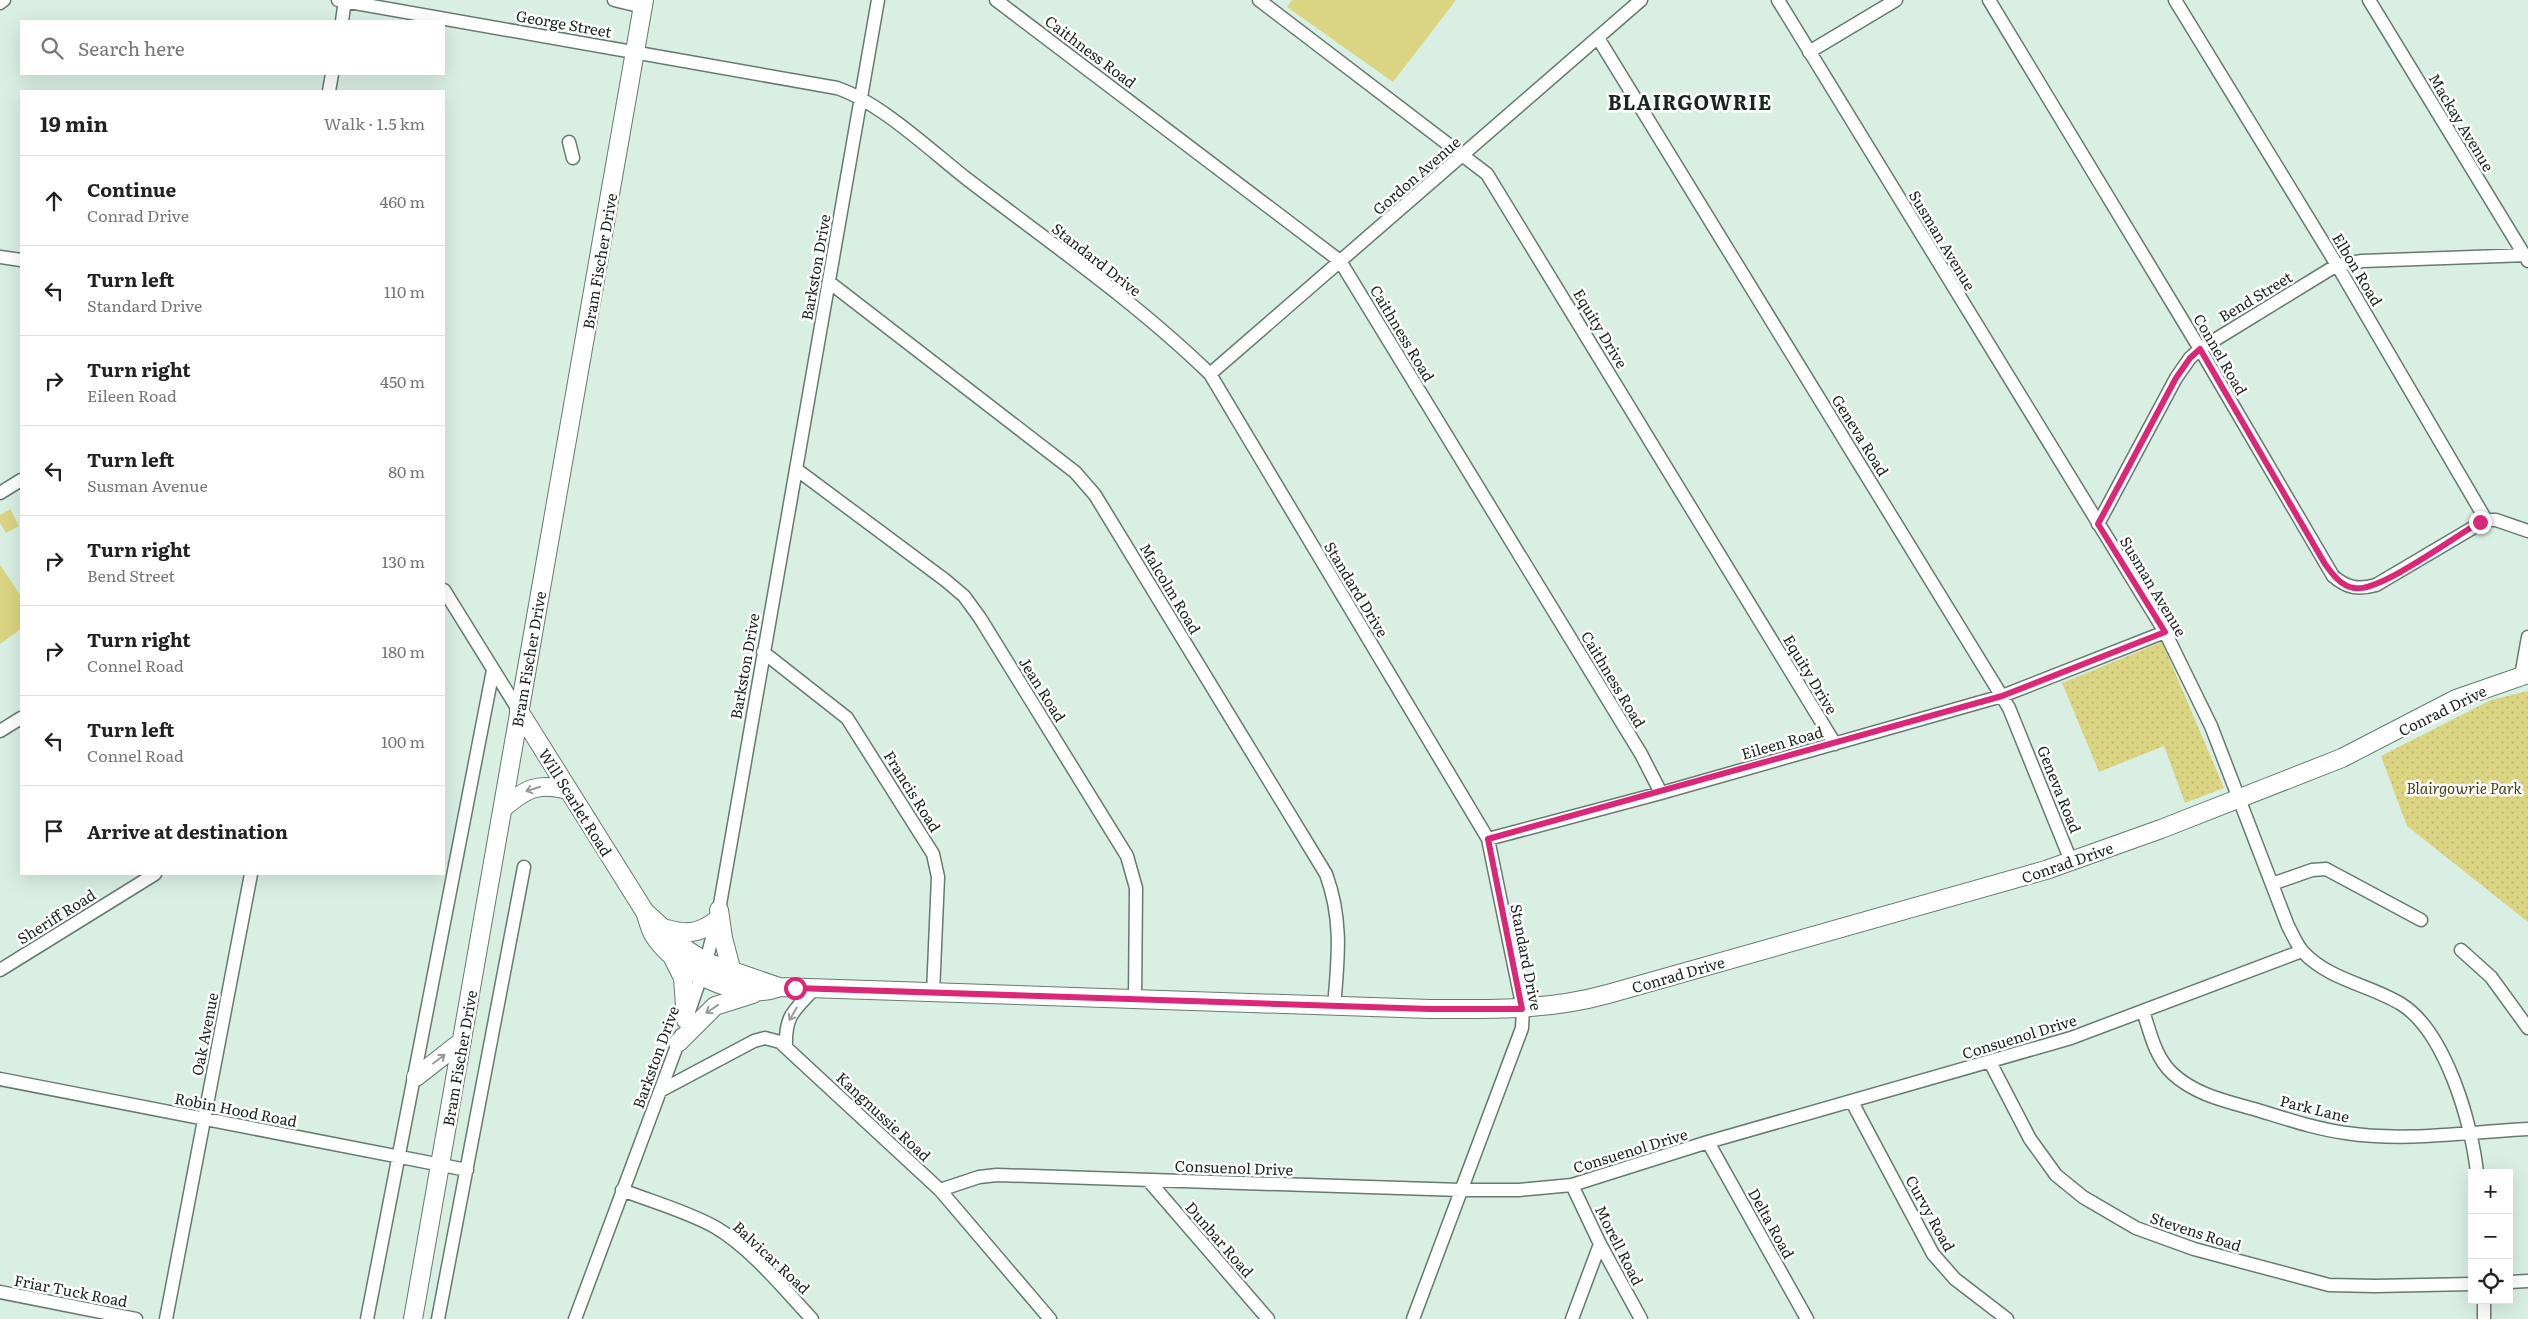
<!DOCTYPE html>
<html lang="en">
<head>
<meta charset="utf-8">
<style>
  :root { --surface:#fff; --page:#f2f2f2; --text:#222; --muted:#767676; --line:#e0e0e0 }
  body { margin:0; font-family:Literata,serif; background:var(--page); color:var(--text) }
  .controls { position:absolute; right:15px; bottom:15px; display:grid; overflow:hidden; border-radius:0px; box-shadow:0 5px 20px #0002 }
  .controls button { width:45px; height:45px; display:grid; place-items:center; padding:0; border:0; border-bottom:1px solid var(--line); background:var(--surface); color:var(--text); font:25px sans-serif }
  .stop { position:absolute; width:15px; height:15px; margin:-11px; border:4px solid #db2777; border-radius:50%; background:#fff }
  .stop.end { background:#db2777; border-color:#fff; box-shadow:0 1px 5px #0008 }
  .list { margin:0; padding:0; list-style:none }
  h2 { display:flex; justify-content:space-between; align-items:center; height:65px; margin:0; padding:0 20px; font-size:21px }
  h2 small { font-size:16px; font-weight:400; color:var(--muted) }
  .list li { display:grid; grid-template-columns:32px 1fr auto; gap:15px; align-items:center; box-sizing:border-box; height:90px; padding:0 20px; border-top:1px solid var(--line) }
  .list b { display:block; font-size:19px; white-space:nowrap }
  .list p { margin:0; font-size:16px; white-space:nowrap; color:var(--muted) }
  .list em { font-size:16px; font-style:normal; color:var(--muted) }
  .icon { flex:none; width:28px; height:28px; fill:none; stroke:currentColor; stroke-width:2; stroke-linecap:round; stroke-linejoin:round }
  .map { position:relative; flex:none; width:2528px; height:1319px; overflow:hidden }
  .search { position:absolute; background:var(--surface); box-shadow:0 5px 20px #0002; left:20px; top:20px; width:425px; height:55px; display:flex; align-items:center; gap:12px; box-sizing:border-box; padding:0 18px; border-radius:0px; color:var(--muted); font-size:19px }
  .panel { position:absolute; background:var(--surface); box-shadow:0 5px 20px #0002; left:20px; top:90px; width:425px; height:785px; border-radius:0px }
  .map>svg:first-child { display:block }
  .grass { fill:#dbd482 }
  .park { fill:url(#park-dots) }
  .lines { fill:none; stroke-linecap:round; stroke-linejoin:round }
  .street-casing { stroke:#677a70; stroke-width:15 }
  .secondary-casing { stroke:#677a70; stroke-width:20 }
  .street { stroke:#fff; stroke-width:12 }
  .secondary { stroke:#fff; stroke-width:18 }
  .oneway { stroke:#999c9b }
  .route { stroke:#db2777; stroke-width:6 }
  .labels { text-anchor:middle; dominant-baseline:central; stroke-width:5; stroke-linejoin:round; paint-order:stroke }
  .street-label { font-size:15px; fill:#1c2420; stroke:#fff }
  .park-label { font-size:15px; font-style:italic; fill:#464217; stroke:#fff }
  .district-label { font-size:20px; font-weight:bold; letter-spacing:1px; fill:#1c2420; stroke:#fff }
</style>
</head>
<body>
<div class="map">
<svg width="2528" height="1319" viewBox="0 0 2528 1319">
  <defs>
    <pattern id="park-dots" width="8" height="8" patternUnits="userSpaceOnUse" patternTransform="scale(1.25)"><rect width="8" height="8" fill="#dbd482"/><path d="M2 2h.1M6 6h.1" fill="none" stroke="#bbb670" stroke-width="1.8" stroke-linecap="round"/></pattern>
  </defs>
  <rect width="100%" height="100%" fill="#d9efe3"/>
  <!-- grass -->
  <path class="grass" d="M1292,0h164l-63,82 -106,-75z
    M10,509l9,17 -13,7 -6,-10v-8z
    M0,565l21,31v33l-21,15z"/>
  <!-- park -->
  <path class="park" d="M2162,642l62,146 -39,15 -21,-57 -65,26 -37,-89z
    M2528,691v231l-121,-96 -26,-70 110,-56z"/>
  <g class="lines">
    <defs>
      <path id="street" d="M338,0l499,88c44,15 93,62 130,91 82,63 169,123 243,195l278,465 35,170 -1,19 -109,291
        M614,0l29,7
        M996,0l344,261 301,493 20,39
        M1259,0l228,174 348,570
        M1778,0l387,632 46,94 77,200c5,9 9,20 16,27 26,27 66,32 97,51 44,27 71,119 76,169
        M1989,0l211,349 133,227c14,12 25,14 43,9l110,-65
        M2175,0l162,265 149,255h10l32,11
        M2369,0l159,261
        M0,3l4,-3
        M342,21l3,-21
        M1598,38l411,670 62,153
        M1809,52l87,-52
        M329,91l3,-17
        M569,142l4,16
        M0,257l21,3
        M829,282l246,190 20,23 231,379c17,46 12,85 8,133
        M1210,374l431,-374
        M796,469l149,111 19,16 16,22 147,238 9,32 -1,111
        M0,493l21,-13
        M2098,524l78,-146 14,-20 10,-9 137,-84 25,-4 166,-6
        M444,590l75,121
        M763,652l84,66 86,136 5,23 -5,116
        M2521,676l7,-39
        M0,731l21,-13
        M1488,839l173,-46 341,-97 163,-64
        M2272,884l40,-14 14,-1 95,51
        M2461,950l30,27 37,51
        M0,970l155,-96
        M2143,1011c7,21 12,46 29,62 22,21 53,28 82,36 30,9 61,20 92,24 59,9 122,-1 182,-4
        M688,1014l18,-52 13,-52 159,-910
        M786,1046c-1,-31 8,-35 28,-57
        M1990,1062l40,77 26,36 27,22 53,31 58,21 135,36 46,1 97,-2
        M0,1079l467,91
        M660,1091l94,-50 11,-3 15,4 160,148 110,129
        M1852,1102l81,152 22,25 52,40
        M1708,1142l99,177
        M1148,1180l120,139
        M1572,1185l28,59 41,75
        M622,1190c31,12 64,21 93,37 36,21 69,62 97,92
        M940,1190l39,-13 18,-2 464,15h58l53,-5 136,-43 363,-104 231,-87
        M2509,1282l19,-1
        M0,1292l136,27
        M2484,1300v19
        M166,1319l85,-445
        M367,1319l126,-649
        M438,1319l86,-452
        M575,1319l106,-284
        M1572,1319l28,-75"/>
      <path id="secondary" d="M519,711l126,201c3,7 4,15 8,22 21,35 85,68 124,54
        M503,808c23,-19 34,-26 64,-18
        M719,910l4,28 9,34
        M645,912l42,38 19,12 73,25 651,22c63,0 116,2 178,-15l438,-124 115,-41 181,-71 114,-59 72,-25
        M667,929c21,6 33,4 50,-9
        M673,958l10,20 3,42
        M678,1043l37,-37 38,-12
        M416,1077l46,-36
        M413,1319l231,-1319"/>
    </defs>
    <!-- street casing -->
    <use href="#street" class="street-casing"/>
    <!-- secondary casing -->
    <use href="#secondary" class="secondary-casing"/>
    <!-- street -->
    <use href="#street" class="street"/>
    <!-- secondary -->
    <use href="#secondary" class="secondary"/>
  </g>
  <!-- one-way arrows -->
  <defs><path id="oneway-shaft" d="M-6 0H5M1.5-3L5.5 0L1.5 3" fill="none" stroke-width="1.6" stroke-linecap="round" stroke-linejoin="round" transform="scale(1.25)"/></defs>
  <g class="oneway">
    <use href="#oneway-shaft" transform="translate(533 789) rotate(162)"/>
    <use href="#oneway-shaft" transform="translate(712 1009) rotate(146)"/>
    <use href="#oneway-shaft" transform="translate(793 1014) rotate(120)"/>
    <use href="#oneway-shaft" transform="translate(439 1059) rotate(-37)"/>
  </g>
  <g class="lines">
    <!-- route -->
    <path class="route" d="M795,988l635,21h92l-34,-170 514,-143 163,-64 -67,-108 78,-146 14,-20 10,-9 125,215c8,11 16,22 29,24 25,5 100,-51 126,-66"/>
  </g>
  <g class="labels">
    <!-- street labels -->
    <g class="street-label">
      <text transform="translate(564 23) rotate(10)">George Street</text>
      <text transform="translate(1091 51) rotate(37)">Caithness Road</text>
      <text transform="translate(2462 122) rotate(59)">Mackay Avenue</text>
      <text transform="translate(1416 175) rotate(-41)">Gordon Avenue</text>
      <text transform="translate(1943 240) rotate(59)">Susman Avenue</text>
      <text transform="translate(1097 259) rotate(38)">Standard Drive</text>
      <text transform="translate(599 261) rotate(-80)">Bram Fischer Drive</text>
      <text transform="translate(815 267) rotate(-80)">Barkston Drive</text>
      <text transform="translate(2358 269) rotate(59)">Elbon Road</text>
      <text transform="translate(2255 296) rotate(-31)">Bend Street</text>
      <text transform="translate(1601 328) rotate(59)">Equity Drive</text>
      <text transform="translate(1403 333) rotate(59)">Caithness Road</text>
      <text transform="translate(2221 354) rotate(60)">Connel Road</text>
      <text transform="translate(1861 435) rotate(58)">Geneva Road</text>
      <text transform="translate(2154 586) rotate(59)">Susman Avenue</text>
      <text transform="translate(1171 588) rotate(59)">Malcolm Road</text>
      <text transform="translate(1357 589) rotate(59)">Standard Drive</text>
      <text transform="translate(528 659) rotate(-80)">Bram Fischer Drive</text>
      <text transform="translate(744 666) rotate(-80)">Barkston Drive</text>
      <text transform="translate(1811 674) rotate(59)">Equity Drive</text>
      <text transform="translate(1614 679) rotate(59)">Caithness Road</text>
      <text transform="translate(1043 689) rotate(58)">Jean Road</text>
      <text transform="translate(2442 710) rotate(-26)">Conrad Drive</text>
      <text transform="translate(1782 742) rotate(-16)">Eileen Road</text>
      <text transform="translate(2060 789) rotate(68)">Geneva Road</text>
      <text transform="translate(913 791) rotate(58)">Francis Road</text>
      <text transform="translate(576 802) rotate(58)">Will Scarlet Road</text>
      <text transform="translate(2067 862) rotate(-19)">Conrad Drive</text>
      <text transform="translate(56 916) rotate(-32)">Sheriff Road</text>
      <text transform="translate(1527 957) rotate(79)">Standard Drive</text>
      <text transform="translate(1678 974) rotate(-16)">Conrad Drive</text>
      <text transform="translate(204 1034) rotate(-79)">Oak Avenue</text>
      <text transform="translate(2019 1036) rotate(-17)">Consuenol Drive</text>
      <text transform="translate(655 1057) rotate(-70)">Barkston Drive</text>
      <text transform="translate(459 1058) rotate(-80)">Bram Fischer Drive</text>
      <text transform="translate(2315 1108) rotate(14)">Park Lane</text>
      <text transform="translate(236 1109) rotate(11)">Robin Hood Road</text>
      <text transform="translate(884 1116) rotate(43)">Kangnussie Road</text>
      <text transform="translate(1630 1150) rotate(-17)">Consuenol Drive</text>
      <text transform="translate(1234 1167) rotate(2)">Consuenol Drive</text>
      <text transform="translate(1931 1213) rotate(61)">Curvy Road</text>
      <text transform="translate(1772 1223) rotate(61)">Delta Road</text>
      <text transform="translate(2196 1231) rotate(18)">Stevens Road</text>
      <text transform="translate(1220 1239) rotate(49)">Dunbar Road</text>
      <text transform="translate(1620 1245) rotate(63)">Morell Road</text>
      <text transform="translate(772 1257) rotate(43)">Balvicar Road</text>
      <text transform="translate(71 1290) rotate(11)">Friar Tuck Road</text>
    </g>
    <!-- park labels -->
    <g class="park-label">
      <text x="2464" y="787">Blairgowrie Park</text>
    </g>
    <!-- district labels -->
    <g class="district-label">
      <text x="1690" y="101">BLAIRGOWRIE</text>
    </g>
  </g>
</svg>
<div class="controls">
<button>+</button>
<button>−</button>
<button><svg class="icon" aria-label="locate" viewBox="0 0 24 24"><circle cx="12" cy="12" r="6"/><path d="M12 2v4M12 18v4M2 12h4M18 12h4"/></svg></button>
</div>
<div class="stop" style="left:795px;top:988px"></div>
<div class="stop end" style="left:2480px;top:522px"></div>
<div class="search"><svg class="icon" aria-label="search" viewBox="0 0 24 24"><circle cx="10" cy="10" r="6"/><path d="M15 15l6 6"/></svg>Search here</div>
<section class="panel">
<h2>19 min<small>Walk · 1.5 km</small></h2>
<ul class="list">
<li><svg class="icon" aria-label="ahead" viewBox="0 0 24 24"><path d="M12 20V5M6 11l6-6 6 6"/></svg><div><b>Continue</b><p>Conrad Drive</p></div><em>460 m</em></li>
<li><svg class="icon" aria-label="left" viewBox="0 0 24 24"><path d="M17 20v-9H6M10 6l-5 5 5 5"/></svg><div><b>Turn left</b><p>Standard Drive</p></div><em>110 m</em></li>
<li><svg class="icon" aria-label="right" viewBox="0 0 24 24"><path d="M7 20v-9h11M14 6l5 5-5 5"/></svg><div><b>Turn right</b><p>Eileen Road</p></div><em>450 m</em></li>
<li><svg class="icon" aria-label="left" viewBox="0 0 24 24"><path d="M17 20v-9H6M10 6l-5 5 5 5"/></svg><div><b>Turn left</b><p>Susman Avenue</p></div><em>80 m</em></li>
<li><svg class="icon" aria-label="right" viewBox="0 0 24 24"><path d="M7 20v-9h11M14 6l5 5-5 5"/></svg><div><b>Turn right</b><p>Bend Street</p></div><em>130 m</em></li>
<li><svg class="icon" aria-label="right" viewBox="0 0 24 24"><path d="M7 20v-9h11M14 6l5 5-5 5"/></svg><div><b>Turn right</b><p>Connel Road</p></div><em>180 m</em></li>
<li><svg class="icon" aria-label="left" viewBox="0 0 24 24"><path d="M17 20v-9H6M10 6l-5 5 5 5"/></svg><div><b>Turn left</b><p>Connel Road</p></div><em>100 m</em></li>
<li><svg class="icon" aria-label="arrive" viewBox="0 0 24 24"><path d="M6 21V4h12l-3 4 3 4H6"/></svg><div><b>Arrive at destination</b></div></li>
</ul>
</section>
</div>
</body>
</html>
